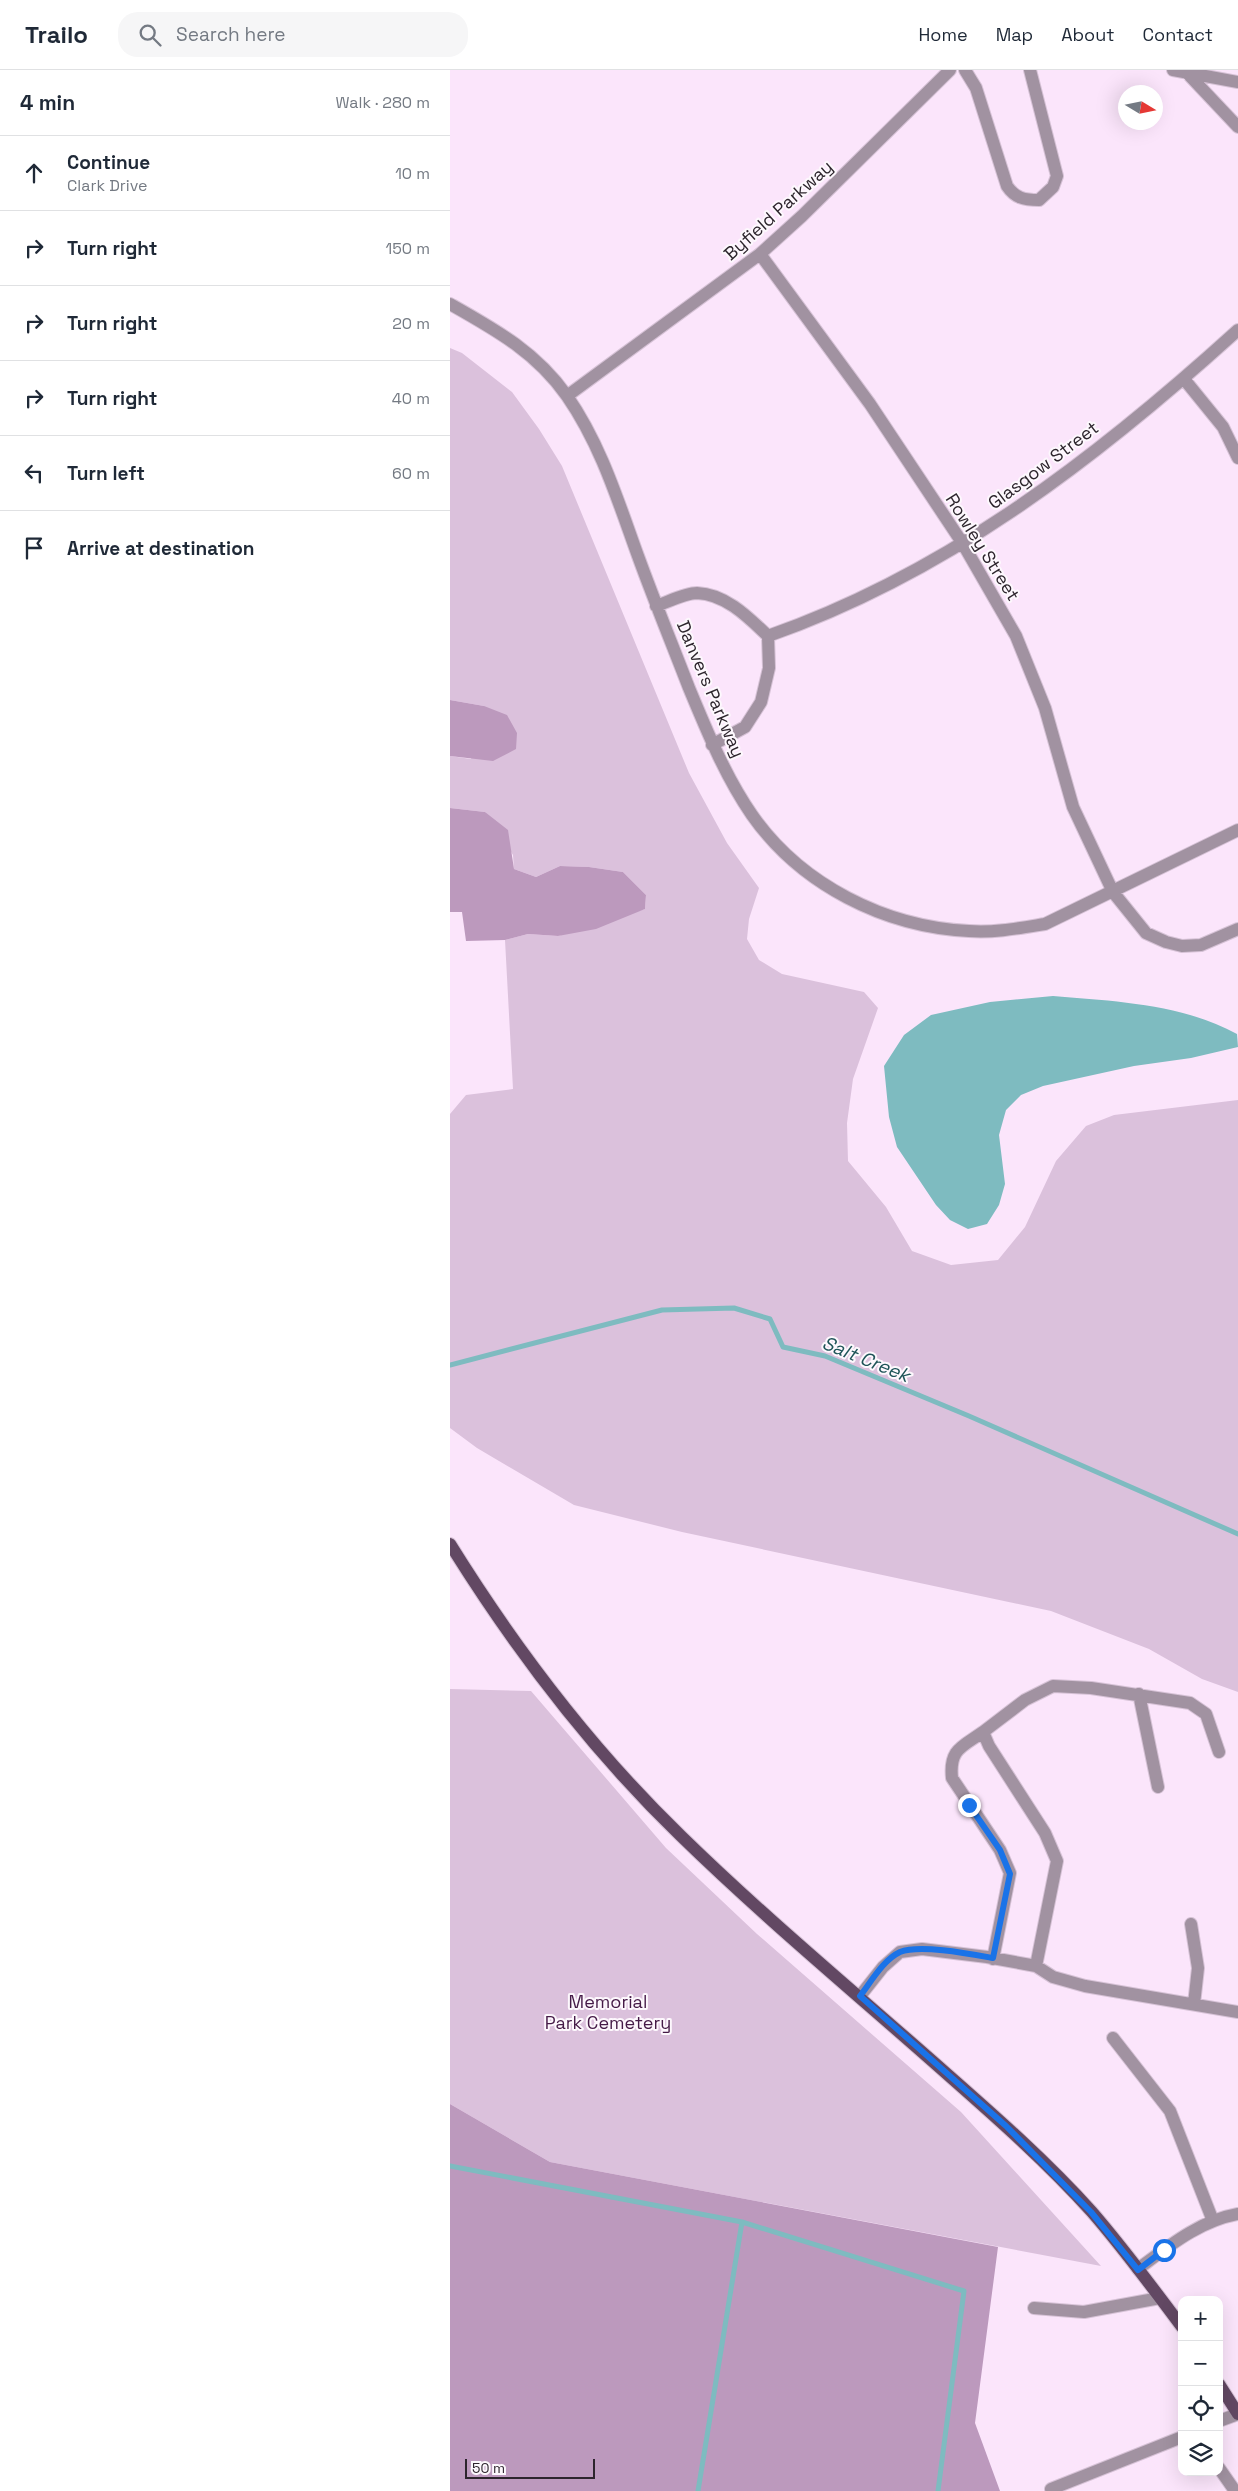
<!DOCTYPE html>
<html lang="en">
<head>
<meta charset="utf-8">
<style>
  :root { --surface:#fff; --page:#f6f6f7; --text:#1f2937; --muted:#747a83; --line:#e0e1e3 }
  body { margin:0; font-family:"Space Grotesk",sans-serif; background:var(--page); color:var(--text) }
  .controls { position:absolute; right:15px; bottom:15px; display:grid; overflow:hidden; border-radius:10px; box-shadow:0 5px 20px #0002 }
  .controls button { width:45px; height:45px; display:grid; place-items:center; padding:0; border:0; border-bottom:1px solid var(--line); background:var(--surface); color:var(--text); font:25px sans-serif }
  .compass { position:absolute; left:668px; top:15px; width:45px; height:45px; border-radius:50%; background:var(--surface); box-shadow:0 5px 20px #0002; rotate:100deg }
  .scale { position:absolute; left:15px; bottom:12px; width:130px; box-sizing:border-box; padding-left:5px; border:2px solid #2d252d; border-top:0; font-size:14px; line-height:18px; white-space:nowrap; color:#2d252d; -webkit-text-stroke:4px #fdf8fd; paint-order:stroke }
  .stop { position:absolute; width:15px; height:15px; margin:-11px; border:4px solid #1a73e8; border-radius:50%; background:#fff }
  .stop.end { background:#1a73e8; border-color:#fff; box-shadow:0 1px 5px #0008 }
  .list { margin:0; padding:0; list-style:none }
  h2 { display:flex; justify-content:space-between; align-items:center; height:65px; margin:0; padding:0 20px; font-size:21px }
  h2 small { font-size:16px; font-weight:400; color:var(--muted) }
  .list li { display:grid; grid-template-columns:32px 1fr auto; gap:15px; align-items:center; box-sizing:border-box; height:75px; padding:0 20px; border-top:1px solid var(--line) }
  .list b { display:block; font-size:19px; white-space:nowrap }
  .list p { margin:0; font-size:16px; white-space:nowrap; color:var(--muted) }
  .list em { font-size:16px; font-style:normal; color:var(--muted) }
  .icon { flex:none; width:28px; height:28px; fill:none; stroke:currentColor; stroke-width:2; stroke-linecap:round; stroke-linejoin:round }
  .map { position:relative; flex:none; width:788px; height:2421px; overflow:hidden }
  header { display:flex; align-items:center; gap:30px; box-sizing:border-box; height:70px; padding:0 25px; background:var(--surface); border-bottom:1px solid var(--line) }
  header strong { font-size:24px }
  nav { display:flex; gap:28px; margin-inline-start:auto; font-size:18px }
  .search { width:350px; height:45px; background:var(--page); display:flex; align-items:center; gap:12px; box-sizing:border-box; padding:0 18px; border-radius:20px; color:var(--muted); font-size:19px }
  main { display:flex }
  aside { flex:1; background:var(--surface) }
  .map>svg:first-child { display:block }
  .green { fill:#dbc1dc }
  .forest { fill:#bc99bd }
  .water { fill:#7ebbc0 }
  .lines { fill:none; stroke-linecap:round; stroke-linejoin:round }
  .stream { stroke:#7ebbc0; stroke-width:5 }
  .minor-casing { stroke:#d6c2d6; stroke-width:14 }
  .major-casing { stroke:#d6c2d6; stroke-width:14 }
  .minor { stroke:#a192a1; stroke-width:12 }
  .major { stroke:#624863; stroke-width:12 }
  .route { stroke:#1a73e8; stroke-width:6 }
  .labels { text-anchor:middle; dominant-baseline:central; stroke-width:4; stroke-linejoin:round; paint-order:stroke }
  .street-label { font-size:18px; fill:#2d252d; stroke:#fdf8fd }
  .park-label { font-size:18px; fill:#451a47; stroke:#fdf8fd }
  .water-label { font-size:19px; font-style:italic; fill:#1e5458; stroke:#fdf8fd }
</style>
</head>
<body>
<header>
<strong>Trailo</strong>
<div class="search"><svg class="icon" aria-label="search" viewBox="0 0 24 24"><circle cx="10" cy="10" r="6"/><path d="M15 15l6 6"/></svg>Search here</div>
<nav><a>Home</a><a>Map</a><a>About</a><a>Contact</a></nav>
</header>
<main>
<aside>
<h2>4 min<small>Walk · 280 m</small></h2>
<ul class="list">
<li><svg class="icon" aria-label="ahead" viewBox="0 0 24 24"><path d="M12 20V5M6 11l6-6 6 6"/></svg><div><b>Continue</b><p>Clark Drive</p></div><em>10 m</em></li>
<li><svg class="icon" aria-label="right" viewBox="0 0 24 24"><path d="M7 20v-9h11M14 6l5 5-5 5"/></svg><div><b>Turn right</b></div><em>150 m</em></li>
<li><svg class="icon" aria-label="right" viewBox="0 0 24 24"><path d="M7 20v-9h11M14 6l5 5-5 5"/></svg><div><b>Turn right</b></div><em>20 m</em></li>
<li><svg class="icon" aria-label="right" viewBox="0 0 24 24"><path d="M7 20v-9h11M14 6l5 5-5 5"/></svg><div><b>Turn right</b></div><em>40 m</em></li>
<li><svg class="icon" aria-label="left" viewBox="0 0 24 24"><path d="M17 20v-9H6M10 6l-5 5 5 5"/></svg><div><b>Turn left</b></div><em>60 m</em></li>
<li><svg class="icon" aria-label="arrive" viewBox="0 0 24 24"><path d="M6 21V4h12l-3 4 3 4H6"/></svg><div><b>Arrive at destination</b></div></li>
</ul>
</aside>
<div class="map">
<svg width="788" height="2421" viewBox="0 0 788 2421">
  <rect width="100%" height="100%" fill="#fbe5fb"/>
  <!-- green -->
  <path class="green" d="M0,278l12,5 50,39 27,37 23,37 127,307 38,70 32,45 -10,31 -2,20 12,21 23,14 82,18 14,16 -25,71 -6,44 1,38 38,46 26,44 39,14 47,-5 27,-33 31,-66 30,-35 28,-11 124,-15v592l-36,-13 -53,-30 -98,-38 -369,-79 -108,-27 -97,-57 -27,-20v-314l16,-19 47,-6 -8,-149 23,-6 30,2 87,-27 1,-14 -23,-23 -34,-5 -29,-1 -24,11 -22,-8 -1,-14 -28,-43 -35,-4v-52l21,3 13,-53 -34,-6z
    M0,1619l81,2 135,157 91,86 204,178 140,154 -551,-104 -100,-58z"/>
  <!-- forest -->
  <path class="forest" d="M0,630l34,6 23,9 10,18 -1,16 -23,12 -43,-5z
    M0,738l35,4 23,18 6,39 22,8 24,-11 29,1 34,5 23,23 -1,14 -49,20 -38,7 -30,-2 -23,6 -39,1 -4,-29h-12z
    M0,2034l100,58 448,85 -23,176 25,68h-550z"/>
  <!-- water -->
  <path class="water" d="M603,926c60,5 130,8 184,38l1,13 -47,11 -57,8 -91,20 -22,9 -15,15 -7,25 6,49 -6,21 -12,19 -19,5 -18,-9 -14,-15 -39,-58 -8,-30 -5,-51 20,-31 27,-20 59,-13z"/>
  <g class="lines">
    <!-- stream -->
    <path class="stream" d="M0,1295l212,-55 72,-2 36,11 13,28 42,9 144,60 269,118
      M0,2096l292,56 222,69 -26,200
      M248,2421l44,-269"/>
    <defs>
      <path id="minor" d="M515,0l11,18 31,98c8,12 17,14 32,14l14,-13 4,-11 -27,-106
        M723,0l65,12
        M738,4l50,53
        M310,184l110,150 93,140 53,92 29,72 28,99 40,85 33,41 20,9 16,4 19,-1 37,-16
        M0,234c46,26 86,48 117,92 34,49 51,105 71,160 16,44 34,88 51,132 18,43 36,88 63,127 49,70 133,112 217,116 25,2 51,-3 76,-7l193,-94
        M734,309l39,48 15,31
        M117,326l193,-142 42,-38 148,-146
        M206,536c12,-4 29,-13 41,-13 29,1 52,25 71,43l1,32 -8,34 -16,25 -33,18
        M318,566c180,-63 330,-179 470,-306
        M689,1624l19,93
        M533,1662c-21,15 -34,17 -31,46l48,72 10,23 -17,86
        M741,1854l7,44 -4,36
        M586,1896l21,-105 -12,-28 -56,-87 -6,-14 42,-32 28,-14 38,2 99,15 16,11 13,38
        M410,1926l23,-29 17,-15 22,-3 65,8 49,9 17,11 32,9 153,26
        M663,1968l57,73 43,110
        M688,2199c31,-23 61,-48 100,-55
        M584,2238l50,4 76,-14
        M769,2351l19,-7
        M769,2398l16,23
        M602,2421l-1,-2 131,-52"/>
      <path id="major" d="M0,1474c66,106 141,205 231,292 85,83 177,159 266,238 50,44 100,88 145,138 32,37 61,76 90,115
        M769,2314l19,30"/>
    </defs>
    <!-- minor casing -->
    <use href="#minor" class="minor-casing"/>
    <!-- major casing -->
    <use href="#major" class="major-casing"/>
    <!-- minor -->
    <use href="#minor" class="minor"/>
    <!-- major -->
    <use href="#major" class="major"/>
  </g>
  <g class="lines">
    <!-- route -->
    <path class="route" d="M519,1735l31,45 10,24 -17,84c-22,-4 -73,-14 -93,-6 -17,8 -29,30 -40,44l146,130 85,86 47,58 26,-20"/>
  </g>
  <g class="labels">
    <!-- street labels -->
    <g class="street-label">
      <text transform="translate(328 140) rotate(-42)">Byfield Parkway</text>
      <text transform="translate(593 395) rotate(-37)">Glasgow Street</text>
      <text transform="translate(533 477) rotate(58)">Rowley Street</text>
      <text transform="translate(261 619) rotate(67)">Danvers Parkway</text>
    </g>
    <!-- park labels -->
    <g class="park-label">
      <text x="158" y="1931">Memorial<tspan x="158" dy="21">Park Cemetery</tspan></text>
    </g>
    <!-- water labels -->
    <g class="water-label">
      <text transform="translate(416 1289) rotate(22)">Salt Creek</text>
    </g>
  </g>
</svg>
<div class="controls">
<button>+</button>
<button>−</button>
<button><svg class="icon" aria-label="locate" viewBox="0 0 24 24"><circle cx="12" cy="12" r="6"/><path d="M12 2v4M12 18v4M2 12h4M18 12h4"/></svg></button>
<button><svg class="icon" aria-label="layers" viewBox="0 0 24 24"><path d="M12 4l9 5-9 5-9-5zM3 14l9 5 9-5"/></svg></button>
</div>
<svg class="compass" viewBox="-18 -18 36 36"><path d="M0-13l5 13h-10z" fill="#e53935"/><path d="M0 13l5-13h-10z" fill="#747a83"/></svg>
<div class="scale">50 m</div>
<div class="stop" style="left:714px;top:2180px"></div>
<div class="stop end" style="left:519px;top:1735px"></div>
</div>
</main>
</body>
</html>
